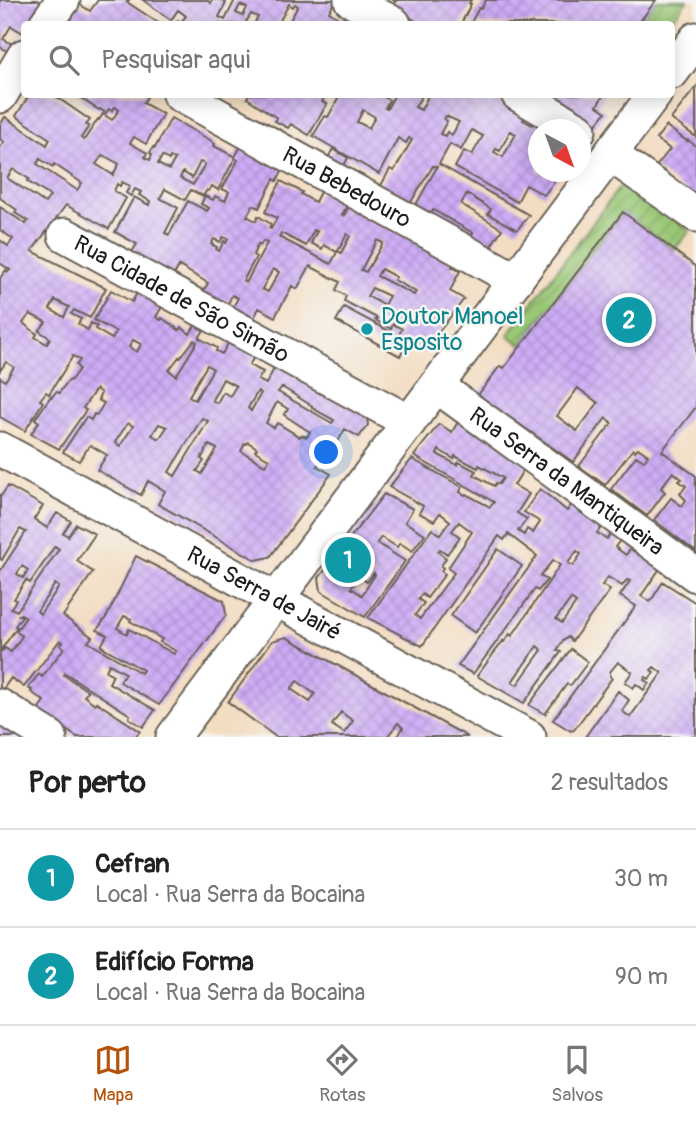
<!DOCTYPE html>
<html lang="pt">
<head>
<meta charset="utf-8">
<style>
  :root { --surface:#fff; --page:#f2f2f2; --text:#222; --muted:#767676; --line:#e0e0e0; --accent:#b45309 }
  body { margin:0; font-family:Pangolin,sans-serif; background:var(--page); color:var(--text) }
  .compass { position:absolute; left:528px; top:119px; width:63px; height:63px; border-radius:50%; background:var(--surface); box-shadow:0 4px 18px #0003; rotate:139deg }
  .you { position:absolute; left:327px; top:453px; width:24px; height:24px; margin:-18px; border:5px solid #fff; border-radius:50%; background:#1a73e8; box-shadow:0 0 0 10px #1a73e833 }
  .badge { display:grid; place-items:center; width:46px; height:46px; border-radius:50%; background:var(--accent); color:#fff; font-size:23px; font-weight:700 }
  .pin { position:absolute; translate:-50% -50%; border:4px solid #fff; box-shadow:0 2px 7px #0006 }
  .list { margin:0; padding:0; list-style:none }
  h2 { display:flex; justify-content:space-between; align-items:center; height:91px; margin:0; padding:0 28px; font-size:30px }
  h2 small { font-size:23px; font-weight:400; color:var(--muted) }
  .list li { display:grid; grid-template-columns:46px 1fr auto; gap:21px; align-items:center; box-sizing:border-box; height:98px; padding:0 28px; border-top:2px solid var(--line) }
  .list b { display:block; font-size:26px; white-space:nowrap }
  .list p { margin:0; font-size:23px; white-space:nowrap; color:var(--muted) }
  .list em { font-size:23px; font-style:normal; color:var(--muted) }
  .icon { flex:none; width:38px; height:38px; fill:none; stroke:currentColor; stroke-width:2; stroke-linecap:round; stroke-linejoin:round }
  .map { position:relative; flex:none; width:696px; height:737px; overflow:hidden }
  .search { position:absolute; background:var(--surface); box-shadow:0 4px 18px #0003; left:21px; right:21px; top:21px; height:77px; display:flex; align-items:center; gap:18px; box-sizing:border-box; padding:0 24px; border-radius:7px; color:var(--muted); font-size:26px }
  .sheet { height:287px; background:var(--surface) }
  nav { display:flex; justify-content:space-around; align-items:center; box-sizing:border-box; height:98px; border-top:2px solid var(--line); background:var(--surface); font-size:19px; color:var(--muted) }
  nav a { display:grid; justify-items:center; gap:4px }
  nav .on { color:var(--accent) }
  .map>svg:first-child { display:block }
  .garden { fill:url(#garden-furrows); stroke:#5b7248; stroke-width:2 }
  .building { fill:url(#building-cross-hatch); fill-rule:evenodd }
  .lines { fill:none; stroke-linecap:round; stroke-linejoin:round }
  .minor-casing { stroke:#676056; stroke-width:37 }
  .minor { stroke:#fff; stroke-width:33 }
  .culture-dot { fill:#0f9aa8; stroke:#f6f6f2; stroke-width:2.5 }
  .labels { text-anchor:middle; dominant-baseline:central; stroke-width:5; stroke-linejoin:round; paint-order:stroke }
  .street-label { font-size:23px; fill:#1c1c1c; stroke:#f6f6f2 }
  .culture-label { font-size:23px; fill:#0d838f; stroke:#f6f6f2; text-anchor:start }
</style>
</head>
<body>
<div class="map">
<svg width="696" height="737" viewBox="0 0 696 737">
  <defs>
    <pattern id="garden-furrows" width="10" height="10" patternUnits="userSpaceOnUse" patternTransform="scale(1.75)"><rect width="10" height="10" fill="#9ac774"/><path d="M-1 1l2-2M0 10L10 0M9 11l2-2" fill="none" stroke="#84aa64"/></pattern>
    <pattern id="building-cross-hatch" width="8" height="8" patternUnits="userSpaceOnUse" patternTransform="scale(1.75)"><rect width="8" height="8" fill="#cdacf5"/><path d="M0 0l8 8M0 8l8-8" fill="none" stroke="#af93d1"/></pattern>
  </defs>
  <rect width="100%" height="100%" fill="#f6f6f2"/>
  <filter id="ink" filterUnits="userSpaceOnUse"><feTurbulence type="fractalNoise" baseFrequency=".0143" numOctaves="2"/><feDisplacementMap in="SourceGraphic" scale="14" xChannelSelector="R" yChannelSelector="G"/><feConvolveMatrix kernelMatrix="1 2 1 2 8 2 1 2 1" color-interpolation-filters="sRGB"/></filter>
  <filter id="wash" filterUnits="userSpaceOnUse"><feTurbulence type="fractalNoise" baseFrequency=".00686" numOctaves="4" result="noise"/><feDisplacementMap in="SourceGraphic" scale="28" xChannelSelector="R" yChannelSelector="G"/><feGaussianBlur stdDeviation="1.57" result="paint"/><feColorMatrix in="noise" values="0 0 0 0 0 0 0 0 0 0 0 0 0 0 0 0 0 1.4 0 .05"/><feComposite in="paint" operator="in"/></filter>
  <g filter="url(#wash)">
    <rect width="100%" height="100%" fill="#f3ddc2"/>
    <!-- garden -->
    <path class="garden" d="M656,0h31l-18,24h-31z
      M630,186l60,45 -16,19 -51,-37 -102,132 -13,-10 111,-147z"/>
    <g id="blocks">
      <!-- building -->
      <path class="building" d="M0,0h37l7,4 -15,20h-5l-1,9 -12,-7 -8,13 11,6 -5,7 -9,-5z
        M98,0h31l-2,2 33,22h-96l15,-20 11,7z
        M143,0h64l4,3 1,-3h8l6,3 -7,14 6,3 10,-20h98l2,1 -6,11 11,7 3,1 6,-11 28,15h-89l10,-18 -3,-2 -2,3 -4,-3 -11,20h-24l4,-7 -7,-3 -5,8 4,2h-76l4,-4 3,2 5,-6 -8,-6 -7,10zM240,5l7,3 -4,8 -7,-3z
        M393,0h78l-2,3 2,1 -10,20h-47l2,-3 -12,-7 -16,1 8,-13z
        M486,0h170l-18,24h-104l-2,-1 -1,1h-61l9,-16 2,1z
        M696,87v50l-25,-18z
        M30,94h22l38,26 -4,5 3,1 -8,12 3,2 14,-21 1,1 4,-6 9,6 7,-10 -4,-3 -3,4 -3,-2 -3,4 -6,-4 -1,1 -17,-11 2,-1 -5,-4h70l-6,9 20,11 -17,30 -12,-7 -4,6 17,10 -2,4 5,3 2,-5 -2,-2 3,-6 2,1 16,-30 39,22 5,4 -1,2 21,11 7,-13 42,23 -7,14 -3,-2 -15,29 -6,-3 -6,11 9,5 2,-5 13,8 -2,4 2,1 6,-11 -12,-6 16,-31 21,11 -1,2 14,8 7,-14 26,15 -6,12 2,1 6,-12 104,59 -2,4 8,4 -10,20 14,8 -39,51 -18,-9 -7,15 -64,-35 8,-14 54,29 4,-7 -9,-5 -2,5 -16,-9 2,-2 -33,-17 2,-5 -10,-6 4,-8 -30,-16 -13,23 -5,-3 -17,31 -16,-9 -6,12 -21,-11 6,-11 -6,-3 -5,11 -25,-13 6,-10 -29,-17 -6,11 -43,-22 7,-11 -22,-12 19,-35 15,8 1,-4 -11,-6 2,-3 -6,-3 -4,7 -5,-3 4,-7 -8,-4 -2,4 -3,-2 -3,7 12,7 -17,31 -43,-24 -34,46 74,37 -16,30 -16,-8 -3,4 10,5 -3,5 10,6 3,-7 6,3 -2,3 17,10 4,-7 -22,-12 17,-30 21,12 6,-11 25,14 -7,12 5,3 1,-2 17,12 2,-3 9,7 7,-12 9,5 -7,11 18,10 -1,3 6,3 8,-14 26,14 -7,11 14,7 -5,8 8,4 10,-19 90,48 2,12 -9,12 -14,-8 -10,18 -4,4 -5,-2 -9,17 14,8 -61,83 -14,3 -98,-56 7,-13 -17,-10 -7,14 -44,-25 10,-15 -17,-10 -11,16 -16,-9 23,-35 5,3 3,-6 3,1 7,-12 -6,-3 3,-7 -5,-4 -13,19 3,2 -27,39 -28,-15 8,-12 -4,-3 16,-23 1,1 4,-5 3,1 8,-11 4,-2 8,-11 -3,-4 4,-5 -7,-4 -24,38 -3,-2 -6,8 3,2 -18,29 -25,-14v-40l5,4 9,-14 -8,-5 -6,9v-93l6,-8 2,2 2,-2 -10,-7v-23l8,6 5,-7 -13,-9v-23l26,17 2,-3 -13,-8 2,-3 -17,-12v-50l4,-6 -4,-3v-14l5,-8 42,28 3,-6 -34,-23zM103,155l16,9 -6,11 -17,-11zM162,156l7,4 1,-3 5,2 -6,11 -11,-6zM235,158l3,2 -16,29 7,3 -4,9 -10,-5 -2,4 -8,-4 -4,8 8,4 -2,3 -19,-10 -19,34 -4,-2 13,-25 -18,-10 5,-9 20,11 6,-10 12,6 4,-6 2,1 3,-5 6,4zM40,159l13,8 1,-3 28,19 -5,7 -40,-26zM200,162l5,2 -12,21 -13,-7 3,-6 9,6zM13,169l16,10 -2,2 23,15 -5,7 -38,-25zM314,230l3,1 -6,12 11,6 2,-4 13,7 -6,12 -52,-27 2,-4 25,13zM347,234l3,2 -9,17 -3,-2zM223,237l5,2 -2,4 -2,-2 -5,10 -3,-2 1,-2 -6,-3 3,-5 6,3zM377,240l6,3 -17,29 -5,-2zM263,241l4,2 -21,40 -3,-2 13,-24 -3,-2 5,-11 2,2zM273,269l6,3 -11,20 -6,-3zM381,269l15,8 -2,3 22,12 -2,3 -37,-19zM372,288l17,8 -5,9 -17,-9zM55,300l14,7 -5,10 -14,-8zM30,314l16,8 -7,9 11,7 -3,6 -12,-7 2,-3 -14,-11zM133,340l8,4 -4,8 -8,-5zM194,340l3,2 -21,34 -7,-6 10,-13 1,1zM207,365l6,4 -18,31 -6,-4zM223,379l13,7 -6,10 -7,-4 -6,11 -5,-3zM282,387l30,19v2l22,12 -2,3 -54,-31zM258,391l3,2 -10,18 -3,-3zM277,402l11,7 -4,6 26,17 -3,5 -6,-2 -1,2 -23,-14 -3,5 -8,-5zM202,418l6,3 -33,55 -6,-4zM128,423l5,3 -13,20 -5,-4zM159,424l8,3 -8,12 -7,-4zM248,442l9,6 -2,3 14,8 -4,6 -24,-14 4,-8 2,1zM209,445l8,4 -15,25 -5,-3 7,-10 -3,-2z
        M249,94h77l-4,8 5,2 -18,31 -18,-11 -3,4 -13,-7 2,-3 -30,-20z
        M330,94h31l3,2 2,-2h20l-2,3 5,3 -4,8 2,1 8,-15h28l-8,13 6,3 8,-16h75l26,15 -7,11 9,5 8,-11 27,16h-29v42h24l-18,23 -18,-10 -9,17 -62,-35 9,-16 8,4 11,-19 -11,-6 -11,20 -11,-6 -11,20 90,51 -12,15 -29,-16 3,-5 -24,-15 -6,10 41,25 -13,20 -19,-10 3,-6 -40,-23 -3,7 -16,-9 23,-41 -4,-1 -24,39 -30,-16 11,-20 4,2 18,-31 -3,-2 -3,5 -8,-5 -19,36 -66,-38 12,-20 3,1 10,-18zM363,110l12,7 -6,11 -12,-6zM446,116l13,6 -7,13 -5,-3 -2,4 -5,-2 7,-13 -3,-2zM510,131l6,3 -13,23 -9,-5 2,-3 4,2z
        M533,94h71l-7,12 9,6 -12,16z
        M666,126l21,15 1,-1 8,6v53l-41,-31 15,-19 -14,-10z
        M333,149l15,9 -5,9 -15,-9z
        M623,212l73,55v140l-34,44 34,25v76l-42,-32 17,-22 11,8 4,-6 -6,-6 6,-8 -7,-5 3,-2 -9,-7 -12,16 4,4 -18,24 -36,-27 25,-33 8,5 4,-6 -10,-7 -3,3 -2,-2 -28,36 -26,-19 33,-43 -6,-5 -33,44 -95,-67 22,-29 4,2zM578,388l20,15 -21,28 -20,-15z
        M462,415l65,49 -13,21 15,9 -12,19 10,6 -9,12 6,4 3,-6 6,4 7,-11 -16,-10 16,-23 27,22 8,-12 31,22 -9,12 10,6 7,-11 10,7 -9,12 11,8 8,-12 29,21 -22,32 9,6 13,-20 33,21v134h-111l33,-46 11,9 -7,11 8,6 32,-44 -8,-6 -3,3 3,2 -5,7 -3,-2 -2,3 5,3 -5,7 -8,-6 -3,4 -8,-6 7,-10 -14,-10 -8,10v4l2,2 -38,52 -3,1 -18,-11 83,-114 -16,-10 10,-15 -3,-1 -5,6 -14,-9 -6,8 8,5 -38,51 -4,-4 -5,4 -6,9 4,2 -37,51 -47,-27 26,-35 1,1 6,-8 2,2 48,-71 -7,-5 -13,16 7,4 -9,11 -3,-2 -62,85 -15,-8 79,-110 -29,-22 -4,6 -5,-4 -77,110 -54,-28 64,-89 8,6 10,-14 -10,-8 -6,8 -15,-8 4,-7 -34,-19 23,-28 50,28 -2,5 5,3 1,-1 24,13 4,-5 -80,-46 25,-32 13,8zM439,450l15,9 1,-3 23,12 1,-3 24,13 -4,6 -3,-1 -2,3 -20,-11 2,-4 -17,-9 -2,3 -20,-11zM459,522l13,10 -24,36 6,5 -34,46 -5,-4 9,-12 -6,-4 4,-5 5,4 18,-24 -4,-3 2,-3 -2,-2 5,-8 -8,-6 2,-3 7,5 13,-17 -8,-6zM577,551l4,3 -8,12 -5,-3zM571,599l5,4 -14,20 -6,-4zM537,646l5,4 -25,35 -5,-3z
        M8,486l35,20 -9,13 13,9 10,-15 14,8 -8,12 5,3 8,-12 19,10 -18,27 16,11 -30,44 29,21 -4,5 53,31 2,-3 -42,-24 6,-11 -10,-5 10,-14 29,-60 88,45 2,14 -67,90 -39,-23 5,-9 -16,-9 -3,7 7,4 -4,8 46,27 -12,17 -14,-9 1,-3 -65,-42 -1,2 24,16 -4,5 11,8 1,-2 44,29 -5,6h-58l-40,-26 7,-10 -13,-9 1,-2 -4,-2 11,-14 3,3 22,-29 -4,-3 3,-3 -3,-2 -36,47 -13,-9 -8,11 -3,-1v-117l26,-39 -6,-3 -18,31 -2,-1v-64l1,1zM55,546l4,3 -42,62 -6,-3 5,-8 -2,-1 12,-19 4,3zM22,566l6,4 -5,8 -6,-4zM55,584l4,3 -19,27 -3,-3zM21,614l5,3 -10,14 6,5 -11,16 -6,-4 -3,3 -1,-1 16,-23 -2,-1 7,-10 -3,-1zM124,616l7,3 -1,2 32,18 -2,3 16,9 -2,3 -45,-25 -2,5 -10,-6z
        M384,494l29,15 -8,13 20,12 -13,17 -12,-8 -3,4 -16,-10 -4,6 28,18 -40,56 -44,-26 -2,-13zM374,573l1,2 -13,20 -11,-7 8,-12 8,6z
        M498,549l24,17 -47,67 -24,-17z
        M286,637l149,82 33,18h-71l6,-9 -5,-5 -11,14h-111l-48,-35 44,-61zM297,681l18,13 -5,8 -19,-13zM341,712l12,9 -9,12 -12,-8z
        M571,649l17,13 -18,24 -3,-2 -22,30 -16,-9z
        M3,722l23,15h-26v-11z"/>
    </g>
  </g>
  <g filter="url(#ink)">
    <use href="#blocks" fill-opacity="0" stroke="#676056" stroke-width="2"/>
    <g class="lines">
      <defs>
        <g id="minor">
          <path d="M351,0l43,24"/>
          <path d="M46,24l17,-24"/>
          <path d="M672,72l24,-33"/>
          <path id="s1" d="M179,94l337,186"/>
          <path d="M518,94l61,36"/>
          <path d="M0,96l24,-40"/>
          <path d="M611,155l85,60"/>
          <path id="s2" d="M65,235l344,187"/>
          <path id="s3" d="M437,386l259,189"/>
          <path id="s4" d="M0,449l529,288"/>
          <path d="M0,706l50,31"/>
          <path d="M173,737l482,-643"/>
        </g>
      </defs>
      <!-- minor casing -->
      <use href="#minor" class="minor-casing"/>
      <!-- minor -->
      <use href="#minor" class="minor"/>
    </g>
  </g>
  <!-- markers -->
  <circle class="culture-dot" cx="367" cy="329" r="7"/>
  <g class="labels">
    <!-- street labels -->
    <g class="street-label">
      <text stroke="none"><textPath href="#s1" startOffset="192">Rua Bebedouro</textPath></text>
      <text stroke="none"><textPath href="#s2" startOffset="133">Rua Cidade de São Simão</textPath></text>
      <text stroke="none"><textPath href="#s3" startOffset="161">Rua Serra da Mantiqueira</textPath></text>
      <text stroke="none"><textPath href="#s4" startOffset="301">Rua Serra de Jairé</textPath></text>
    </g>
    <!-- culture labels -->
    <g class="culture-label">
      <text x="381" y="316">Doutor Manoel<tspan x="381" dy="26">Esposito</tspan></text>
    </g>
  </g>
</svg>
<svg class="compass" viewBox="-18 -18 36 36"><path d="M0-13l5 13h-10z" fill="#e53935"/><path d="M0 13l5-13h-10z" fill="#767676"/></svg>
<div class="you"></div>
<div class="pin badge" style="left:348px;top:560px;background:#0f9aa8">1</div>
<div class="pin badge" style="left:629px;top:320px;background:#0f9aa8">2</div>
<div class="search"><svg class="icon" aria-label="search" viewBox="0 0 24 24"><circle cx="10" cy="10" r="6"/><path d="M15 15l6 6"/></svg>Pesquisar aqui</div>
</div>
<section class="sheet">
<h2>Por perto<small>2 resultados</small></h2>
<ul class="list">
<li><span class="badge" style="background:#0f9aa8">1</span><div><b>Cefran</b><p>Local · Rua Serra da Bocaina</p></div><em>30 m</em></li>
<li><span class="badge" style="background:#0f9aa8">2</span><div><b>Edifício Forma</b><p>Local · Rua Serra da Bocaina</p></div><em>90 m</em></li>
</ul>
</section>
<nav>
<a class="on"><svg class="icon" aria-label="map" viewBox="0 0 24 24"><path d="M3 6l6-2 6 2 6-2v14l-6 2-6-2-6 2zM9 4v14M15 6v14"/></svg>Mapa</a>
<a><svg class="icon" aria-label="directions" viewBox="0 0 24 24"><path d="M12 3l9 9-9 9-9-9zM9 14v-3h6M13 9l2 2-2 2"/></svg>Rotas</a>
<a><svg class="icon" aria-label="saved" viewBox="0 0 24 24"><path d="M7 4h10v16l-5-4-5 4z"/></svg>Salvos</a>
</nav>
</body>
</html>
